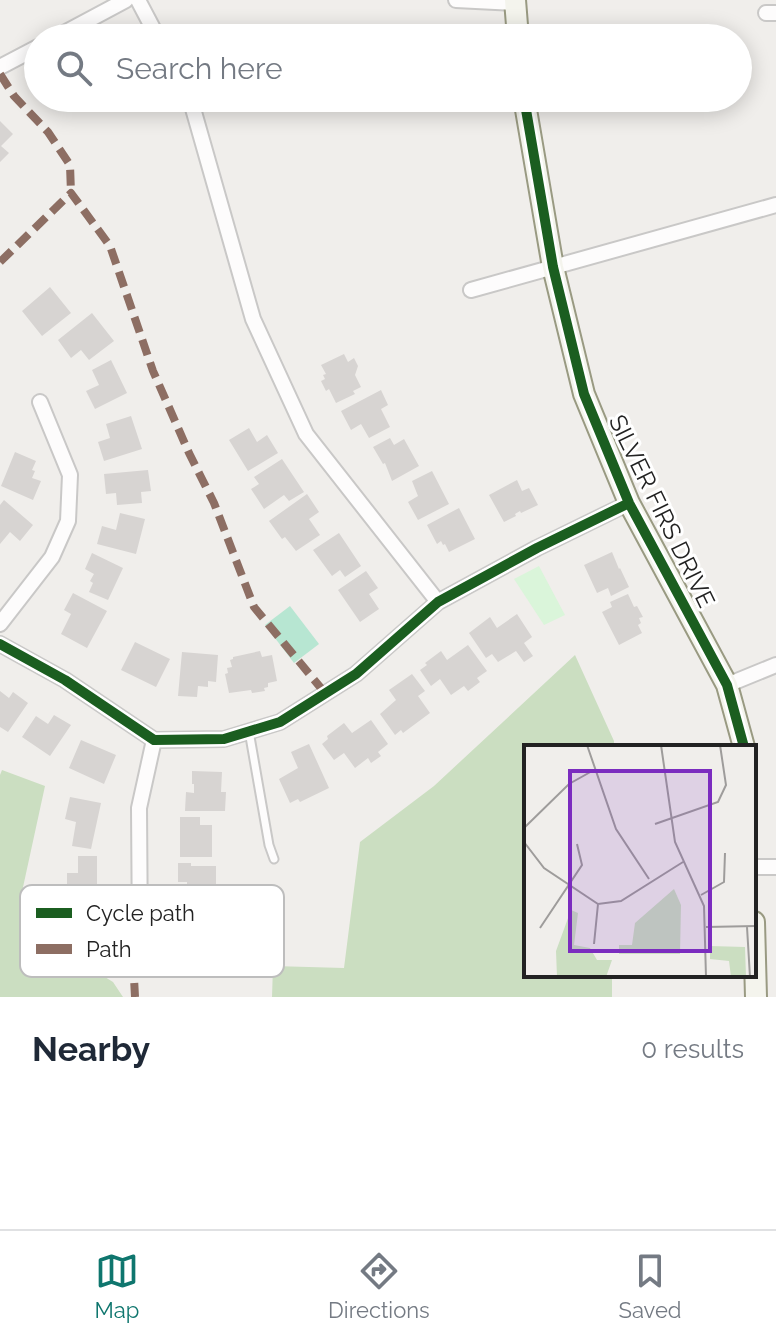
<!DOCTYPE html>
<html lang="en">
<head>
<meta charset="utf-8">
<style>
  :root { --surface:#fff; --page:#f6f6f7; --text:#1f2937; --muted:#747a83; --line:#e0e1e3; --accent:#0f766e }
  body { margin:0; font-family:Raleway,sans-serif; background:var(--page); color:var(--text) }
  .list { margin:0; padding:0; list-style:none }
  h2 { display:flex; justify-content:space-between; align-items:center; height:104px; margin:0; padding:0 32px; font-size:34px }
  h2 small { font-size:26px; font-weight:400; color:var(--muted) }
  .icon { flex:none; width:44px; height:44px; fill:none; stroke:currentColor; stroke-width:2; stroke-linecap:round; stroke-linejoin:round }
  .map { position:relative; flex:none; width:776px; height:997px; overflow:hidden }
  .search { position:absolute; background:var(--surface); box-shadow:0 4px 20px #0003; left:24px; right:24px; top:24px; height:88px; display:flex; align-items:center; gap:20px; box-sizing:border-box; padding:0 28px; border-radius:44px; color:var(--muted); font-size:30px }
  .sheet { height:232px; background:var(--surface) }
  nav { display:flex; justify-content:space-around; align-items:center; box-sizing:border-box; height:112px; border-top:2px solid var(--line); background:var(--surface); font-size:22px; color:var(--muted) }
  nav a { display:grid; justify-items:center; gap:4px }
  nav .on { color:var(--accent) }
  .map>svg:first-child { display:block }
  .forest { fill:#cbdec1 }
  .park { fill:#daf5da }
  .pitch { fill:#b7e6d2 }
  .building { fill:#d7d4d2 }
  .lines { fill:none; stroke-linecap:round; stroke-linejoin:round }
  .lane-casing { stroke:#c9c8c7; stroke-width:11 }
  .street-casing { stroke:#c9c8c7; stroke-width:18 }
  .secondary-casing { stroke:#999a82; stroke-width:24 }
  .lane { stroke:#fdfcfc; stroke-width:7 }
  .street { stroke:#fdfcfc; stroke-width:14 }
  .secondary { stroke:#f4f4ed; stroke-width:20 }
  .quiet { stroke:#8d6e63; stroke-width:8; stroke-dasharray:16 8; stroke-linecap:butt }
  .cycleway-casing { stroke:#fff; stroke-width:15 }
  .cycleway { stroke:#1b5e20; stroke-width:10 }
  .labels { text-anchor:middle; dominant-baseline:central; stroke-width:6; stroke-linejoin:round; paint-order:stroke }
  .street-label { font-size:24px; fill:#222; stroke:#fff }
  .inset-road { fill:none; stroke:#9e9c9b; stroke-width:2 }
  .view { fill:#7b2cbf; fill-opacity:0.15; stroke:#7b2cbf; stroke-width:4 }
  .inset-edge { fill:none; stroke:#222; stroke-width:4 }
  .key { fill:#fff; stroke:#bdbdbd; stroke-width:2 }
  .key-label { font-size:22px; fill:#222 }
</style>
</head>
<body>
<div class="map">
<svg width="776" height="997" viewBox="0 0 776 997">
  <rect width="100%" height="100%" fill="#f0eeeb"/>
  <!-- forest -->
  <path class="forest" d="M575,655l39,86v6h-88v228h86v22h-340l1,-31 71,2 16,-126 74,-56z
    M2,770l43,16 -25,115 1,66 66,-1 26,16 10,15h-123v-222z"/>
  <!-- park -->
  <path class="park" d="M539,566l26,49 -21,10 -30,-46z"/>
  <!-- pitch -->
  <path class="pitch" d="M290,606l29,38 -25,19 -29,-38z"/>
  <!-- building -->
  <path class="building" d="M0,121l13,13 -12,12 8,7 -9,9z
    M50,287l21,26 -29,23 -20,-25z
    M92,313l22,28 -25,19 -8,-10 -10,8 -13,-18z
    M344,354l4,8 6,-4 4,8 -3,9 6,12 -8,4 2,3 -19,9 -7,-14 -3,2 -5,-10 4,-2 -2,-4 3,-1 -5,-9z
    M111,360l16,33 -32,16 -9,-18 13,-6 -7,-15z
    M381,390l7,15 -7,4 9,18 -21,11 -8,-14 -10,6 -10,-19z
    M131,416l11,33 -38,12 -6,-19 12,-4 -4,-14z
    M249,428l8,14 10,-7 11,18 -30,18 -19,-31z
    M390,438l4,7 10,-6 15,27 -27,15 -7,-18 -2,1 -10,-17z
    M15,452l21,9 -4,9 3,1 -3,7 9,3 -8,19 -32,-14z
    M282,459l22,33 -15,9 -5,-6 -20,14 -13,-20 8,-5 -5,-7z
    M148,470l3,21 -10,1 1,11 -25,2 -1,-12 -10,1 -2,-20z
    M432,471l17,33 -31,16 -10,-18 10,-6 -6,-15z
    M517,480l5,11 7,-3 9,17 -17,8 -1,-2 -5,3 1,2 -12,6 -15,-27z
    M307,494l12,18 -10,7 11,16 -24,16 -11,-14 -3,2 -13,-18z
    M4,500l29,25 -13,16 -10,-9 -10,12v-39z
    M459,508l16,31 -26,13 -4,-8 -2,1 -2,-4 -4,3 -10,-19z
    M120,513l25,6 -9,35 -39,-10 5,-18 14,4z
    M339,533l22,33 -16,11 -5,-7 -8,6 -19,-26z
    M612,552l7,17 1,-1 9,19 -18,9 -3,-8 -11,5 -13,-28z
    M92,553l31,15 -15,32 -19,-8 4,-9 -3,-2 4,-7 -9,-5z
    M366,571l12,17 -9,6 10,15 -19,13 -22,-32z
    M73,593l34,18 -20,37 -26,-14 10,-20 -7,-4z
    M628,594l6,13 3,-1 6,11 -4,1 2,5 -3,2 4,8 -23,12 -17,-33 10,-5 -2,-5z
    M517,614l15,23 -8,6 9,13 -9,6 -8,-11 -18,11 -6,-8 -6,4 -17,-25 21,-16 7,11z
    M135,642l35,17 -14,28 -35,-17z
    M468,645l19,26 -10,7 3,4 -12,9 -4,-5 -13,9 -11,-16 -9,7 -11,-16 7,-5 -2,-2 16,-12 6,9z
    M260,651l2,6 10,-2 5,26 -9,2v4l-4,1 1,3 -13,2 -1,-3 -22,3 -4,-19 3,-1 -1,-5 5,-1 -2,-7 3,-1v-2z
    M182,652l36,3 -2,27 -8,-1v6l-10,-1 -1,11 -19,-1z
    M412,674l13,17 -7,5 12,17 -27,20 -2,-3 -6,5 -15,-21 16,-14 -7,-10z
    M0,691l9,7 4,-6 15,11 -20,29 -8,-5z
    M54,715l17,10 -21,31 -28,-19 14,-21 12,8z
    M371,720l17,24 -10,8 3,4 -10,7 -3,-5 -13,10 -11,-15 -10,7 -12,-16 6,-5 -1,-3 17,-13 8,10z
    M81,740l35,15 -12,29 -35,-16z
    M309,744l20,44 -29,14 -2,-3 -8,4 -11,-24 19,-11 -7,-16z
    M192,771l30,1 -1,20h5l-1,19h-40l1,-19 8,1v-9h-2z
    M70,797l31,6 -10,46 -19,-3 4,-24 -11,-3z
    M180,817h20v8h12v32h-32z
    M78,856h19v47h-30v-30h11z
    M178,863h13v3h25v39h-29v-23h-9z"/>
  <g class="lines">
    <defs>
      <path id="lane" d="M249,731l20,114 5,14"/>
      <path id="street" d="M138,0l20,38
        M456,0l59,3
        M766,13h10
        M55,38l71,-38
        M0,67l38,-20
        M190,98l63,221 53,115 132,168
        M471,290l305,-85
        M0,624l52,-67 16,-36 2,-46 -30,-73
        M0,644l65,36 89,60 70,-1 56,-17 76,-48 82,-72 99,-54 92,-45
        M727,685l49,-20
        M754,867h22
        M133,959l7,-15 -1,-136 15,-68"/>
      <path id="secondary" d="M515,0l3,38
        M524,98l29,169 31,127 45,109 98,182 17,62
        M754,922l2,75"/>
    </defs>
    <!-- lane casing -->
    <use href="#lane" class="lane-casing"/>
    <!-- street casing -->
    <use href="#street" class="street-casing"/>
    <!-- secondary casing -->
    <use href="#secondary" class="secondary-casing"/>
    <!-- lane -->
    <use href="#lane" class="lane"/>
    <!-- street -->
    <use href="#street" class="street"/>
    <!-- secondary -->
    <use href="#secondary" class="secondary"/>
    <!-- quiet -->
    <path class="quiet" d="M0,74l14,22 34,36 22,33 1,28
      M0,262l71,-69 39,53 43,125 36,82 25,50 40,104 71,86
      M133,959l2,38"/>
    <defs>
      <path id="cycleway" d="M524,98l29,169 31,127 45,109 98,182 17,62
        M0,644l65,36 89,60 70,-1 56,-17 76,-48 82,-72 99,-54 92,-45"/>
    </defs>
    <!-- cycleway casing -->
    <use href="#cycleway" class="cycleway-casing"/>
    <!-- cycleway -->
    <use href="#cycleway" class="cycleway"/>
  </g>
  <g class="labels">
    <!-- street labels -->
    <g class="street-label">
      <text transform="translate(662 511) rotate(64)">SILVER FIRS DRIVE</text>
    </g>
  </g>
  <!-- overview -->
  <g transform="translate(524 745)">
    <rect width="232" height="232" fill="#f0eeeb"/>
    <path d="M150,144l7,16 -1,49h-61v-9h13l3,-22zM47,165l7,3 -4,32 16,3 7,12h15l-6,17h-49l-1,-26zM186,201l35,1 1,30h-15l-2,-16 -19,-2z" fill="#cbdec1"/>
    <path class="inset-road" d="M63,0l29,84 33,50M137,0l14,97 29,64 2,71M131,79l63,-22 8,-17 -6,-40M0,83l45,-44 25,-14M0,97l20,26 54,36 23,-3 62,-39M177,150l23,-13 1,-29M182,182l50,-1M223,182l3,50M16,183l42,-63 -5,-21M70,199l4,-40"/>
    <path class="view" d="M46,26h140v180h-140z"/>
    <rect width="232" height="232" class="inset-edge"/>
  </g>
  <!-- legend -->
  <rect x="20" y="885" width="264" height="92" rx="12" class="key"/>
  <rect x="36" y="908" width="36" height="10" fill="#1b5e20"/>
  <rect x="36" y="944" width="36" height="10" fill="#8d6e63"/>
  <g class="key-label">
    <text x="86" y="921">Cycle path</text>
    <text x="86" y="957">Path</text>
  </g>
</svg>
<div class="search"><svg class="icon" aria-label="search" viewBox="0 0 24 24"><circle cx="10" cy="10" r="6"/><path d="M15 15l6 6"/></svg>Search here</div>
</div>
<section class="sheet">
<h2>Nearby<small>0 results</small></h2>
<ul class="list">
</ul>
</section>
<nav>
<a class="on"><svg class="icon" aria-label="map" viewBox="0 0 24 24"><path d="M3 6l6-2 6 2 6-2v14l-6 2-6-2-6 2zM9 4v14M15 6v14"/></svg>Map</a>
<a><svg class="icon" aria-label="directions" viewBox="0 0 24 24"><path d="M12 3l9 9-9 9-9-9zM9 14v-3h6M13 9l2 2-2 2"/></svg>Directions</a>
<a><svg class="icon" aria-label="saved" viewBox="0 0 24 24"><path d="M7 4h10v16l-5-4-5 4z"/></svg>Saved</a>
</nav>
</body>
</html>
